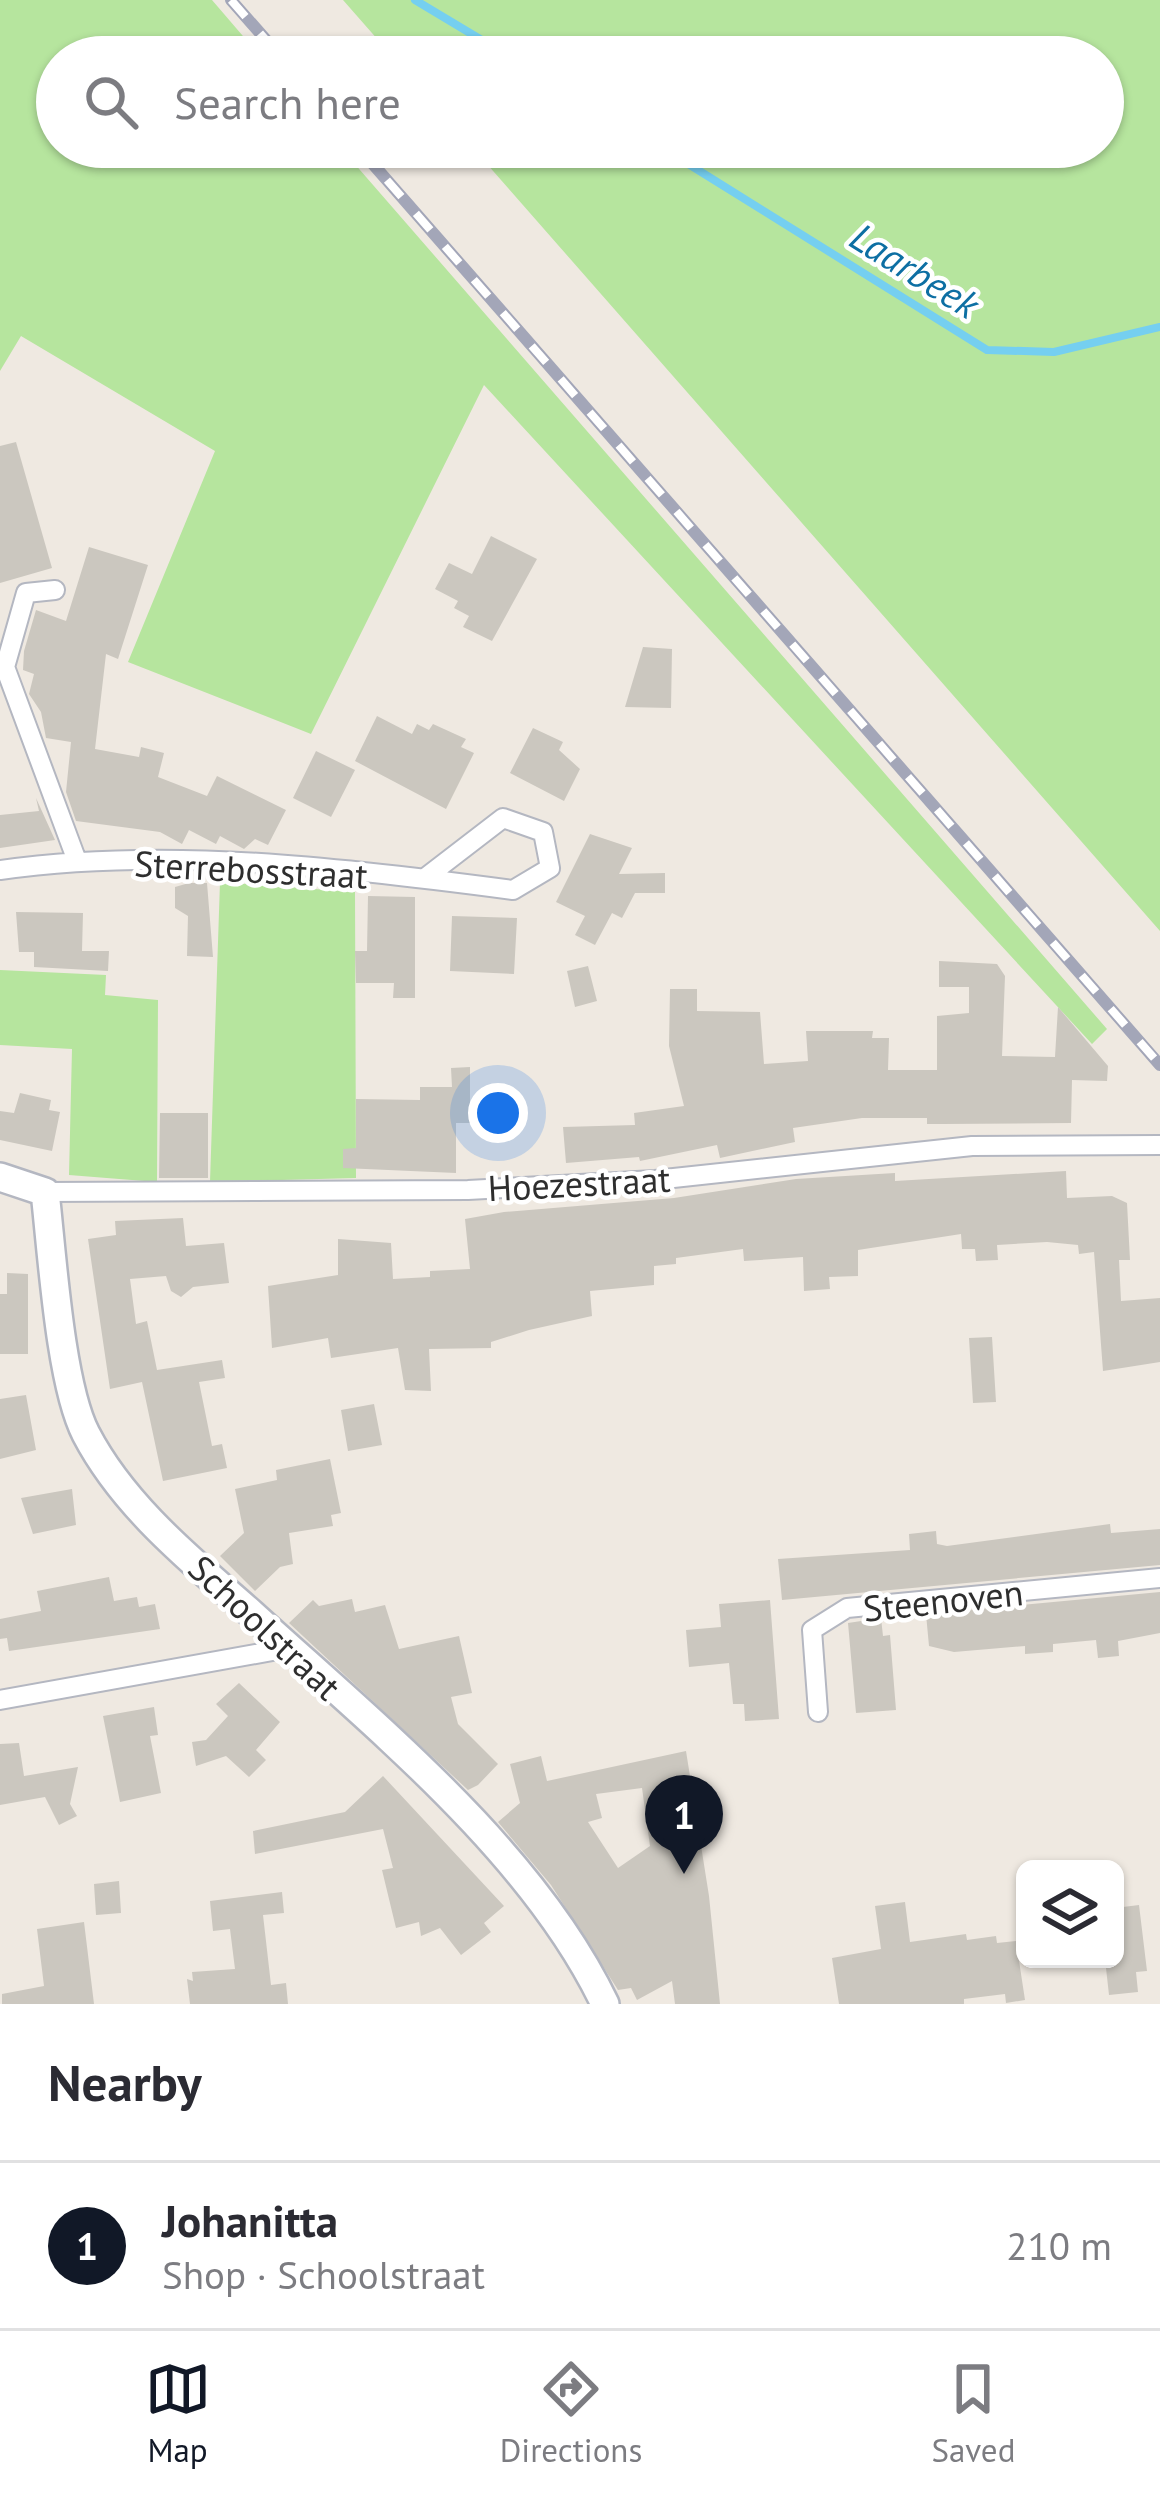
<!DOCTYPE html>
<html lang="en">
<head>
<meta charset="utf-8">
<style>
  :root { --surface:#fff; --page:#f2f2f3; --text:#2b2b33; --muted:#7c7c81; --line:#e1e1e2; --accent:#111827 }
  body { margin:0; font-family:"PT Sans",sans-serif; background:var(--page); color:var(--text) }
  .controls { position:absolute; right:36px; bottom:36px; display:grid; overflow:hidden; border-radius:18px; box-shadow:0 3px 9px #0004 }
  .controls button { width:108px; height:108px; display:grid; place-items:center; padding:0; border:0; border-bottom:3px solid var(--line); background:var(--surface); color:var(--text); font:60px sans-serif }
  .you { position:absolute; left:498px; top:1113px; width:42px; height:42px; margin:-30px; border:9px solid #fff; border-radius:50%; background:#1a73e8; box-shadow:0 0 0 18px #1a73e833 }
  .badge { display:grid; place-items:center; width:78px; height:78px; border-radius:50%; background:var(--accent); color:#fff; font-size:39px; font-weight:700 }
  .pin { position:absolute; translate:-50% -99px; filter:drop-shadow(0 3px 6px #0008) }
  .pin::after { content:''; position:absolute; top:63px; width:42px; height:36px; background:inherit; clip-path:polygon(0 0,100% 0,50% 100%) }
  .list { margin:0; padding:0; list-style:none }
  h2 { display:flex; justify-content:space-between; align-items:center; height:156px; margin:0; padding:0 48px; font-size:51px }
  h2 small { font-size:39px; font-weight:400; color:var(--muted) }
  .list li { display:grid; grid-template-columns:78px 1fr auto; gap:36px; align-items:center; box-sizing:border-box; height:168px; padding:0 48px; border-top:3px solid var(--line) }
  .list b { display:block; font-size:45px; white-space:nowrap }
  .list p { margin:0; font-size:39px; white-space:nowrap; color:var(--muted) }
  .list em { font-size:39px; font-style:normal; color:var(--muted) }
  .icon { flex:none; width:66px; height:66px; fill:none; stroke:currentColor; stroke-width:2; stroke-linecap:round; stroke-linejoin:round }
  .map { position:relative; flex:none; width:1160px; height:2004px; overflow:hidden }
  .search { position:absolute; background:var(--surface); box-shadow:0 3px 9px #0004; left:36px; right:36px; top:36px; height:132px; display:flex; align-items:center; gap:30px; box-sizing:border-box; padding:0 42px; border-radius:66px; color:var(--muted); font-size:45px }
  .sheet { height:324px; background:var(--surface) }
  nav { display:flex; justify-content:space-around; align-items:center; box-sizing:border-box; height:168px; border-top:3px solid var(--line); background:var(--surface); font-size:33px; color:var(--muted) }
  nav a { display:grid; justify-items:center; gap:6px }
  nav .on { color:var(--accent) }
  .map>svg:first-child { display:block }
  .green { fill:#b6e59e }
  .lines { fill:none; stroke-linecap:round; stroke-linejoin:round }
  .stream { stroke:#75cff0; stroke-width:8 }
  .building { fill:#cbc7bf; fill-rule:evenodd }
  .street-casing { stroke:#b4b7c1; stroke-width:22 }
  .secondary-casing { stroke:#b4b7c1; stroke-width:32 }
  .street { stroke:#fff; stroke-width:18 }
  .secondary { stroke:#fff; stroke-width:27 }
  .rail-casing { stroke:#a3a6b8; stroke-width:12 }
  .rail { stroke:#fff; stroke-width:8; stroke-dasharray:22; stroke-linecap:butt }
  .labels { text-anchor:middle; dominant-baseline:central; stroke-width:9; stroke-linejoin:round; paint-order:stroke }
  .street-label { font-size:36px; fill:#2e2e2e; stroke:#fff }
  .water-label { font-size:39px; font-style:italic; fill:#0d6fa3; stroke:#fff }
</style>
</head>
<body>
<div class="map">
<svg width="1160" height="2004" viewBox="0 0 1160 2004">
  <rect width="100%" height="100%" fill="#efe9e1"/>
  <!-- green -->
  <path class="green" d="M0,0h212l49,57h-204v90h283l767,882 -15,15 -608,-659 -173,349 -183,-72 87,-211 -194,-115 -21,35z
    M343,0h817v931l-688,-784h631v-90h-710z
    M220,882l135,10 1,286 -146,4z
    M0,970l106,5 -1,20 53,5 -1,182 -88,-7 3,-126 -72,-4z"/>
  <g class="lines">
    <!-- stream -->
    <path class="stream" d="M415,0l95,57
      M661,147l326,203 67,2 106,-25"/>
  </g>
  <!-- building -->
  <path class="building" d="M16,442l36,126 -52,15v-137z
    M491,536l46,23 -45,82 -29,-14 6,-11 -15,-8 4,-7 -23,-12 14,-26 23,11z
    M89,547l59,18 -30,94 -12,-5 -11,95 44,8 2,-10 23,6 -6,24 49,19 10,-20 69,34 -18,35 -13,-6 -11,10 -24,-13 -4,8 -27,-14 -7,14 -22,-12 -84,-11 -10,-29 5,-50 -25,-4 -5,-26 -12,-18 5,-20 -11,-4 1,-19 12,-41 30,11z
    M643,647l29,2 -1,59 -46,-1z
    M377,716l35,18 5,-10 12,6 4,-6 33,15 -5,8 13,6 -28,56 -91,-48z
    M533,728l30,14 -4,8 21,19 -16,32 -54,-28z
    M316,751l39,19 -24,47 -38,-19z
    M36,798l19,42 -55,8v-33l39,-4z
    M590,834l42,14 -13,26 46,-1v20h-30l-13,25 -10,-5 -17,32 -20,-10 10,-19 -29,-14z
    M189,883h18l6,74 -26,-1 1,-40 -13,-8v-21z
    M368,896l47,1v101h-22l1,-15h-38l-1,-32h12z
    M16,912l67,1 -1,38h27l-1,20 -74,-4v-15h-15z
    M452,916l65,2 -3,56 -64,-3z
    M939,961l58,3 8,12 -3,80 53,1 3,-50 50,59 -1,15 -35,-1 -1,43 -129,1h-15v-6h-65l-69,10 2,14 -75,16 -3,-13 -77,16 -1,-4 -73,6 -3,-36 72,-2 -1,-12 50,-7 -15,-60 1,-57h27v22l63,1 4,52 44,-3 -2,-30h67l-1,7h17l-1,32h49v-54l32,-3v-26h-30z
    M588,966l9,35 -22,6 -8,-36z
    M470,1067v56h-14v50l-113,-5v-19l13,-1v-49l64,1v-13h32l-1,-19z
    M20,1093l31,7 -2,10 11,2 -8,39 -52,-11v-29l14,2z
    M208,1113v65h-49l1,-65z
    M1066,1171l1,27 45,-2 15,7 3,57h-11l2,41 39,-3v64l-57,9 -9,-119 -15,2 -1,-9 -31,-3 -50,3 1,15 -22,1 -1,-12h-13l-1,-15 -103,16v26l-29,1 1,12 -26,2 -1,-34 -59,4 -1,-12 -67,9v6l-22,2v19l-64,6 2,25 -63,14 -38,12v6l-62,1 2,42 -26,-1 -7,-42 -67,10 -3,-20 -56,10 -4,-62 70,-11v-36l53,4 2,36 37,-2v-6l40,-2 -5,-50 39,-7 170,-14 122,-19 99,-6v8z
    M183,1218l3,28 38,-3 5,40 -36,4 -12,10 -10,-6 -5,-15 -36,3 6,45 11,-3 10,49 65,-10 3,18 -26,4 13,64 10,-2 5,24 -64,13 -21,-99 -32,7 -22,-150 28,-4 -1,-14z
    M7,1273l21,1v80h-28v-60h7z
    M992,1337l4,65 -23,1 -4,-65z
    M26,1395l10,55 -36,9v-60z
    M374,1404l8,41 -34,6 -7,-41z
    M330,1459l11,54 -10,2 2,11 -44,7 4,31 -13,3 -25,24 -35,-35 24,-23 -9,-44 42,-9 -1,-10z
    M72,1489l4,36 -43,9 -12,-36z
    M1110,1524l1,9 49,-4v36l-378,35 -4,-41 132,-9 -1,-16 27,-3 1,13 10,2z
    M109,1577l5,24 23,-4 2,10 16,-3 5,25 -151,22 -2,-13 -7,1v-20l41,-8 -4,-20z
    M1160,1592v41l-42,8 1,15 -21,2 -2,-18 -43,4v8l-28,2v-8l-71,6 -25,-6 -3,-32z
    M352,1599l3,13 30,-7 14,44 60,-13 13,57 -21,4 7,27 40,40 -20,21 -10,5 -179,-167 24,-23 6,6z
    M770,1600l9,119 -34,2 -1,-17h-11l-4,-41 -40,4 -3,-37 35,-3 -2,-23z
    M881,1618l2,18 7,-1 6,75 -40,3 -8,-90z
    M239,1683l41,39 -24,28 10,10 -17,17 -23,-21 -30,10 -4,-24 14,-2 22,-24 -12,-12z
    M154,1707l4,28 -8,1 11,57 -41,9 -17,-86z
    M19,1743l5,33 54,-9 -8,37 7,12 -18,9 -14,-28 -45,8v-61z
    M686,1751l23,145 11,108h-45l-3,-23 -35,19 -6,-12 -13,2 -67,-105 -53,-63 22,-19 -10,-39 31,-8 6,25zM642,1788l8,58 -32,22 -30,-46 14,-4 -6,-24z
    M383,1776l121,130 -20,17 7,9 -30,23 -21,-27 -19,8 -2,-14 -23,6 -14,-58 11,-2 -10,-39 -128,25 -2,-23 92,-19z
    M119,1881l2,32 -25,2 -2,-31z
    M282,1892l2,21 -21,2 8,70 15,-2 2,21h-98l-3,-25 6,2 -1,-9 43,-3 -5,-40 -17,2 -3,-30z
    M905,1902l5,40 56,-8 1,6 29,-4 1,7 19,-2 9,59 -19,3 -1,-9 -41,5v5h-125l-7,-46 49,-9 -6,-43z
    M1139,1905l8,66 -11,1 2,20 -29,3 -4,-36h10v-51z
    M84,1922l10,82h-92v-10l42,-8 -7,-57z"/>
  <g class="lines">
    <defs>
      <path id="street" d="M55,590l-29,3 -21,74 72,194
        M0,870c167,-24 347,-2 513,20l37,-22 -7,-36 -40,-14 -78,60
        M45,1192l423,-2 187,-10 317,-34 188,-1
        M0,1700l289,-52
        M818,1712l-6,-82 35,-22 313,-30"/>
      <path id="secondary" d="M0,1177l45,15c7,61 15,192 41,242 38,73 106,127 166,180 123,112 281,239 353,390"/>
    </defs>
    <!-- street casing -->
    <use href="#street" class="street-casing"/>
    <!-- secondary casing -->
    <use href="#secondary" class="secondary-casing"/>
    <!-- street -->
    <use href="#street" class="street"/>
    <!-- secondary -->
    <use href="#secondary" class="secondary"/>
    <defs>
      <path id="rail" d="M231,0l50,57
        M358,147l802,918"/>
    </defs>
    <!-- rail casing -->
    <use href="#rail" class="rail-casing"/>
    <!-- rail -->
    <use href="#rail" class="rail"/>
  </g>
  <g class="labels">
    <!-- street labels -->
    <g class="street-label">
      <text transform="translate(251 869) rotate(3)">Sterrebosstraat</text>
      <text transform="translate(579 1183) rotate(-3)">Hoezestraat</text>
      <text transform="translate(943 1600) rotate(-6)">Steenoven</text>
      <text transform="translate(265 1627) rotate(43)">Schoolstraat</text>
    </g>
    <!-- water labels -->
    <g class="water-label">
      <text transform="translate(915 270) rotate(32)">Laarbeek</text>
    </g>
  </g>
</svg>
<div class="controls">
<button><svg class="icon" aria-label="layers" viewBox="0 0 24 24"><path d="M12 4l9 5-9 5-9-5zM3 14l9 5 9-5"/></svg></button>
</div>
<div class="you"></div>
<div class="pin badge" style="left:684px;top:1874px">1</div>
<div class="search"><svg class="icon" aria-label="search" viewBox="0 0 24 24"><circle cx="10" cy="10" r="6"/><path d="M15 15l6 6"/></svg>Search here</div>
</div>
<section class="sheet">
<h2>Nearby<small></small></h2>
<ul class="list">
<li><span class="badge">1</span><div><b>Johanitta</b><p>Shop · Schoolstraat</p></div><em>210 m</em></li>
</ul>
</section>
<nav>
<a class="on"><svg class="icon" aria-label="map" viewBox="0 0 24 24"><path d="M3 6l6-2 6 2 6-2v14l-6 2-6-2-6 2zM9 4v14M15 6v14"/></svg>Map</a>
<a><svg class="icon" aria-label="directions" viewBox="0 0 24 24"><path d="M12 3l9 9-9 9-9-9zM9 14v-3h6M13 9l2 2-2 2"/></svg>Directions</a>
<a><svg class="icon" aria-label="saved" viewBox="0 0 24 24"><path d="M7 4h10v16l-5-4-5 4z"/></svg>Saved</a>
</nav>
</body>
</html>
